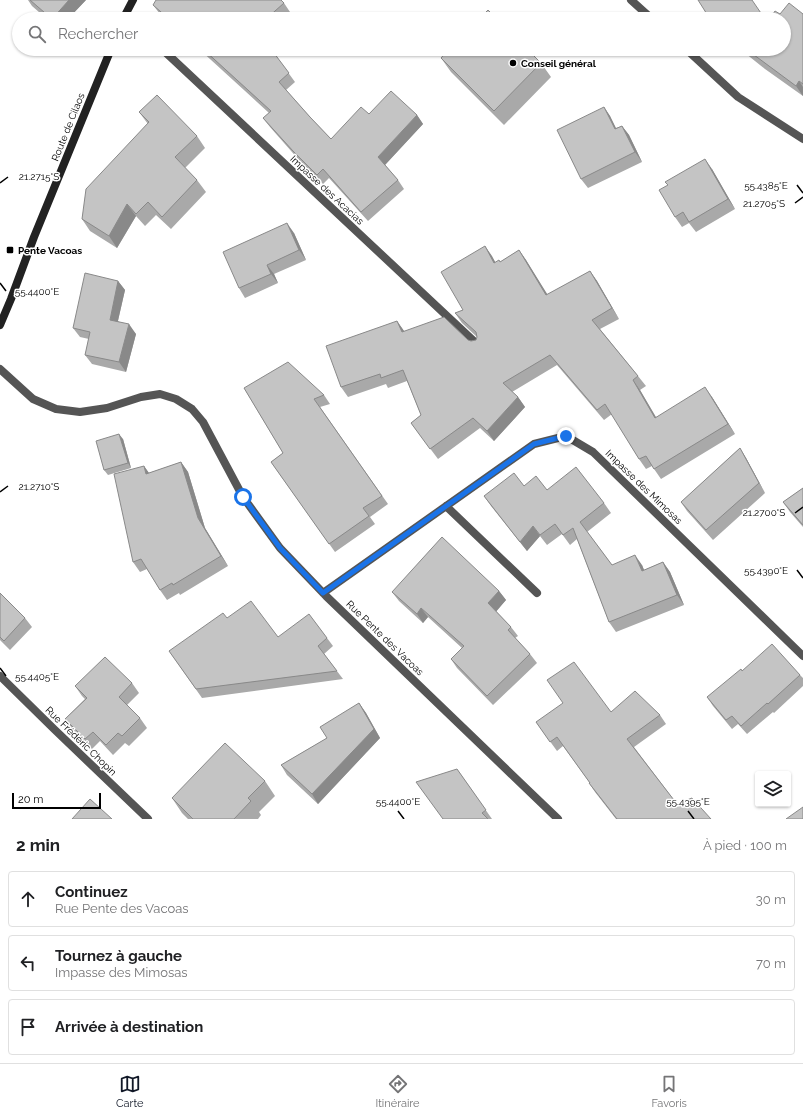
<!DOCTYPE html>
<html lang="fr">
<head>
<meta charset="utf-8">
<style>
  :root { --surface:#fff; --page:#f2f2f2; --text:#202124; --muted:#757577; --line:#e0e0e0; --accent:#111827 }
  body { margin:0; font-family:Raleway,sans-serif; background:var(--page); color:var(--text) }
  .controls { position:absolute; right:12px; bottom:12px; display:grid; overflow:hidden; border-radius:4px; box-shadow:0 1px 3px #0004 }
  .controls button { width:36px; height:36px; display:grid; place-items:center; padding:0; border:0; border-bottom:1px solid var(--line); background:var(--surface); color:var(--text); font:20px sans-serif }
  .scale { position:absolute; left:12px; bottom:10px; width:89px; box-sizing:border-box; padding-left:4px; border:2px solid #000; border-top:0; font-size:11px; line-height:14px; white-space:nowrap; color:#000; -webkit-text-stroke:3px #fff; paint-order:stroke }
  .stop { position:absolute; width:12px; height:12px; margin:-9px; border:3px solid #1a73e8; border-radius:50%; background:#fff }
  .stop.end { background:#1a73e8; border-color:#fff; box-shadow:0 1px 4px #0008 }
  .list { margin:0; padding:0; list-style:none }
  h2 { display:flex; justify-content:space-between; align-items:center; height:52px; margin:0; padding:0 16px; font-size:17px }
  h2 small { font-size:13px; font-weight:400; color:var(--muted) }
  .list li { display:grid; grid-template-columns:26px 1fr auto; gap:12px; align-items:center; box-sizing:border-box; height:56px; margin:0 8px 8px; padding:0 8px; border:1px solid var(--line); border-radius:4px }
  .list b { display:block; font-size:15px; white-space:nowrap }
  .list p { margin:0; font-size:13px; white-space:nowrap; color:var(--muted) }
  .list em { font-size:13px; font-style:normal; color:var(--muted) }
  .icon { flex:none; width:22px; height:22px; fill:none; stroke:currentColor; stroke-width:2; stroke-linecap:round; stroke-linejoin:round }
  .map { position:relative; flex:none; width:803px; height:819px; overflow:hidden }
  .search { position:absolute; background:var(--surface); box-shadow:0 1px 3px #0004; left:12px; right:12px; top:12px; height:44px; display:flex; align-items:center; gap:10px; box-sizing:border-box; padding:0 14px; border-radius:22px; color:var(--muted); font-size:15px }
  .sheet { height:244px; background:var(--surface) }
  nav { display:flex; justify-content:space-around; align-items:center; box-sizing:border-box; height:56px; border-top:1px solid var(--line); background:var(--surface); font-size:11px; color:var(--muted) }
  nav a { display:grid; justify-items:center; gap:2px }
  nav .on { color:var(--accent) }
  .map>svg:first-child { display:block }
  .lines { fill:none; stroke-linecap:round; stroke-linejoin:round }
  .street { stroke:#555; stroke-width:8 }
  .secondary { stroke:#222; stroke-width:8 }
  .wall { fill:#a9a9a9 }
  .shaded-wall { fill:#898989 }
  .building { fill:#c4c4c4; stroke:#898989 }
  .route { stroke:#1a73e8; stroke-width:5 }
  .ticks { fill:none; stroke:#000; stroke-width:1.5 }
  .poi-dot { fill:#000; stroke:#fff; stroke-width:1.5 }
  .labels { text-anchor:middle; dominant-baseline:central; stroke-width:3; stroke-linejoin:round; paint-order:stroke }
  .poi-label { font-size:10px; font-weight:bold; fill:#000; stroke:#fff; text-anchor:start }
  .street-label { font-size:10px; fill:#000; stroke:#fff }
  .ticks-label { font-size:10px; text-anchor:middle; fill:#000; stroke:#fff; stroke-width:3; stroke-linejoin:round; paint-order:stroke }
</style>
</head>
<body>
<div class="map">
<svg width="803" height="819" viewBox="0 0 803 819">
  <rect width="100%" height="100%" fill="#fff"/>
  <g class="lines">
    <!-- street -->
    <path class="street" d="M631,0l21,19
      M162,49l317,297
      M686,49l52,48 65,42
      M0,369l33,30 23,10 24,3 27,-4 34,-11 19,-3 16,5 16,10 11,13 40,75 37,51 46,48 232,223
      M446,506l91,87
      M323,593l211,-149 32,-8 27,16 210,204
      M0,676l55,54 93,89"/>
    <!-- secondary -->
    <path class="secondary" d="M123,19l10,-19
      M0,325l11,-26 23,-62 77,-188"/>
  </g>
  <!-- wall -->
  <path class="wall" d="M28,0h58l-18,19h-21l-15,-13z
    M284,3l6,9 -8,7h-117l-5,-5 -7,-9z
    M780,14h23v82l-38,-27 -25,-20h44z
    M199,49h72l24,33 -9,8 24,27 21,22 38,-25 48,1 6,9 -38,41 13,15 6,9 -36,32 -39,-43 -6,6 -24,-24 -29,-33 -7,-9 6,-5z
    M441,58l100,5 10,14 -47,48 -53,-53z
    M604,107l6,9 6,12 6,-2 7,9 13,27 -54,26 -7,-9z
    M139,112l58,24 8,12 -20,20 12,12 9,12 -35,37 -15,-14 -11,11 -9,-10 -19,32 -27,-17 -8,-12 66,-95z
    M712,169l23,40 -39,23 -7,-9 -7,4 -7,-10z
    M294,233l12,27 -32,14 4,9 -33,15 -6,-10z
    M485,246l10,16h5l19,-12 7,10 21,35 43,-24 7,10 22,38 -19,10 38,47 8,10 -6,4 16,27 56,-20 23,37 -74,45 -9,-13 -6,3 -7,-10 -27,-45 -8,6 -47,-55 -45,27 6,5 7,10 -31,34 -14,-13 -42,31 -27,-36 10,-8 -14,-34 -19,7 -2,-4 -38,13 -7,-10 56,-66 7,10 64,9 3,1 5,-1 1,-3 -15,-14 -7,-10 8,-3z
    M118,281l7,9 -7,31 18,13 -10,38 -34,-8 -7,-9 4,-16 -9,-2 -7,-9z
    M244,388l80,7 6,9 -10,3 68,97 -18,13 5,7 -40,28 -64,-90 12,-9z
    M123,439l8,29 -23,7 -4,-5z
    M740,448l6,10 19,35 -52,47 -26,-29 -6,-9z
    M181,462l7,10 17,56 23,38 -48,29 -1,-2 -12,7 -7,-10 -13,-21 -7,3 -7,-10 11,-96 5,7z
    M524,486l23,4 57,13 7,10 -24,19 25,33h30l2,5 19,-8 7,10 14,33 -68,27 -7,-10 -32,-83 -7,6 -8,-11 -15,11 -7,-9 -13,15 -36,-45 -7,-10z
    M803,488v39l-13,-15 -7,-10z
    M499,591l7,9 -10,11 15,16 7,9 -3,2 15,16 7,9 -44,42 -36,-37 -6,-9 11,-11 -34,-31 -5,6 -24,-22 -7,-9z
    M0,593l25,25 7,9 -22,23 -10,-10z
    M227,618l51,19 49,1 6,8 -9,8 19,25 -141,19 -33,-47z
    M742,671l58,4 3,3v8l-29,27 -1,-1 -26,22 -9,-10 -6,5 -19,-23 -6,-9z
    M132,683l7,10 -12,12 13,13 7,10 -18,18 -4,-3 -12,12 -13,-14 -8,8 -20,-20 -7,-10 20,-20 -3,-3 -7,-10z
    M359,703l7,10 14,25 -62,66 -31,-29 -6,-10 46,-27z
    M611,712l49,3 6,9 -32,23 43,57 34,15h-95l-21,-27 -6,-9h1l-27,-37 -6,5 -21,-29z
    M457,769l35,50h-49z
    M265,781l10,15 -16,16 2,3 -3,4h-70l-6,-6 -10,-15z"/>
  <!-- shaded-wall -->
  <path class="shaded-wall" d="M69,0h17l-18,19h-16z
    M799,81l4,6v9l-7,-10z
    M604,107l6,9 11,23 -6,-10z
    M417,115l6,9 -39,42 -6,-9z
    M622,126l7,9 13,27 -7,-10z
    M705,159l7,10 23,40 -7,-10z
    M127,204l9,12 -19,32 -8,-12z
    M287,223l7,10 12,27 -7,-10z
    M485,246l7,10 9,17 -7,-10z
    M519,250l7,10 28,45 -8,-10z
    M267,265l7,9 4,9 -7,-9z
    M590,271l7,10 22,38 -7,-11z
    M118,281l7,9 -9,39 -6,-9z
    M397,321l7,10 -2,1z
    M129,324l7,10 -10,38 -7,-10z
    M633,380l7,10 22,38 -7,-10z
    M705,387l7,10 23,37 -7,-10z
    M518,397l7,10 -31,34 -7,-10z
    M119,434l4,5 8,29 -3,-5z
    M740,448l6,10 19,35 -6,-10z
    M181,462l7,10 17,56 23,38 -7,-10 -23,-38z
    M144,466l7,10 -5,-2z
    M533,526l7,10 -13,15 -7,-9z
    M635,555l7,10 6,15 -6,-9z
    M663,562l7,10 14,33 -7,-10z
    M499,591l7,9 -11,13 -7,-10z
    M421,608l7,9 -5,6 -6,-9z
    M359,703l7,10 14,25 -62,66 -6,-10z"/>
  <!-- building -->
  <path class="building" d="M30,0h39l-17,19z
    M156,0h125l3,3 -18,16h-97l-16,-14z
    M698,0h54l13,19h-55z
    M789,3l14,11v70l-4,-3 -3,5 -50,-37h38v-30h-15l6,-8 5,3z
    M488,10l9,9h-18z
    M203,49h68l18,24 -10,9 31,35 21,22 30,-32 8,7 22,-23 26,24 -39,42 20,23 -37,32 -38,-43 -6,6 -24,-24 -30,-33 8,-7z
    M449,49h78l14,14 -47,48 -53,-53z
    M157,95l40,41 -22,21 22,23 -35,37 -14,-15 -12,12 -9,-10 -18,32 -27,-17 4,-30 63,-67 -10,-10z
    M604,107l11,22 7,-3 13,26 -54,27 -24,-49z
    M705,159l23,40 -39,23 -6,-10 -8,5 -16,-27 9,-5 -3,-3z
    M287,223l12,27 -32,15 4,9 -32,14 -16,-36z
    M485,246l9,17 5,-3 1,2 19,-12 27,45 44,-24 22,37 -20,12 46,56 -5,4 22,38 50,-31 23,37 -74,45 -8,-13 -7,3 -34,-55 -8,6 -47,-55 -47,28 15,14 -31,34 -14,-13 -43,31 -19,-26 10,-8 -18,-45 -22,8 -1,-4 -39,13 -15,-41 71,-25 5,11 42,-15 24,23 3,1 5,-1 1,-3 -1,-5 -21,-19 8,-3 -22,-38z
    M85,273l33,8 -8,39 19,4 -10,38 -34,-7 5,-23 -17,-4z
    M288,362l36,33 -10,4 68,97 -19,12 6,8 -40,28 -58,-82 12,-9 -39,-65z
    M119,434l9,29 -24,7 -8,-29z
    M740,448l19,35 -53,47 -25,-28z
    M181,462l17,56 23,38 -48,29 -1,-2 -12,7 -19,-31 -8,3 -19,-88 30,-8 2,8z
    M576,467l28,36 -24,19 32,43 23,-10 7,16 21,-9 14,33 -68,27 -36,-94 -10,7 -8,-11 -15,11 -7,-9 -13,16 -36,-46 30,-23 10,13 12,-10 11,14z
    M803,488v37l-20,-23z
    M442,537l57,54 -11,12 23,24 -3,3 22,24 -43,42 -36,-37 13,-13 -43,-38 -4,6 -25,-22z
    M0,593l25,25 -21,23 -4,-4z
    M251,601l27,36 31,-23 18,24 -9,8 19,25 -141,18 -27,-38 54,-38 4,5z
    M772,644l28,31 -32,29 -1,-1 -26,23 -9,-10 -6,4 -19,-23 34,-28 1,2z
    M105,657l27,26 -13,14 21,21 -18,18 -4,-3 -12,12 -13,-13 -8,7 -20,-20 22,-21 -12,-12z
    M574,662l37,50 24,-21 25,24 -33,24 50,65 15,-6 19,21h-94l-28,-36h1l-33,-46 -7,5 -14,-20 27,-19 -16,-23z
    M359,703l15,26 -62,65 -31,-29 46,-27 -7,-11z
    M225,743l40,38 -17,17 3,3 -17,18h-41l-21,-21z
    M457,769l29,41 -4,3 6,6h-45l-27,-37z
    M90,799l22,20h-40z
    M803,807v12h-17z"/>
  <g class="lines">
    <!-- route -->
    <path class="route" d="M243,497l37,51 43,45 211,-149 32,-8"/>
  </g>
  <!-- ticks -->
  <path class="ticks" d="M0,183l8,-6M797,185l6,8M795,203l8,-6M0,283l6,8M0,492l8,-6M795,513l8,-6M797,570l6,8M0,668l6,8M398,811l6,8M688,811l6,8"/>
  <!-- markers -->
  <g class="poi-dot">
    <circle cx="513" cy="63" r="4"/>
    <rect x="6" y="246" width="8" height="8" rx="2"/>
  </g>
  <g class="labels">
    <!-- poi labels -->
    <g class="poi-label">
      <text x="521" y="63">Conseil général</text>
      <text x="18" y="250">Pente Vacoas</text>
    </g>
    <!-- street labels -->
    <g class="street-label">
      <text transform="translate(68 127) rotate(-68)">Route de Cilaos</text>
      <text transform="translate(327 190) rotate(43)">Impasse des Acacias</text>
      <text transform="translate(644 487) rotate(44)">Impasse des Mimosas</text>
      <text transform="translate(385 638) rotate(44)">Rue Pente des Vacoas</text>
      <text transform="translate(81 741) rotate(44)">Rue Frédéric Chopin</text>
    </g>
  </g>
  <g class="ticks-label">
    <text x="39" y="180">21.2715°S</text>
    <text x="766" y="189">55.4385°E</text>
    <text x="764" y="207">21.2705°S</text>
    <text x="37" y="295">55.4400°E</text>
    <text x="39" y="490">21.2710°S</text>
    <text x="764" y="516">21.2700°S</text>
    <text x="766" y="574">55.4390°E</text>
    <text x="37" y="680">55.4405°E</text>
    <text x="398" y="805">55.4400°E</text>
    <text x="688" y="805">55.4395°E</text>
  </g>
</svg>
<div class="controls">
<button><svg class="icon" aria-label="layers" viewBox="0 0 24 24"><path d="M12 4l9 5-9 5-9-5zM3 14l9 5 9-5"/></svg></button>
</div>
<div class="scale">20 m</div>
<div class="stop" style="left:243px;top:497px"></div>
<div class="stop end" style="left:566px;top:436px"></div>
<div class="search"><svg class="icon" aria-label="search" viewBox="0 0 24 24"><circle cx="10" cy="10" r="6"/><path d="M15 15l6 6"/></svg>Rechercher</div>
</div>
<section class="sheet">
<h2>2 min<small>À pied · 100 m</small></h2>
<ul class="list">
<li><svg class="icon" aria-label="ahead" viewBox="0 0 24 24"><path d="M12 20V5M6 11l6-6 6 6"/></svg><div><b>Continuez</b><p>Rue Pente des Vacoas</p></div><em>30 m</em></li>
<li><svg class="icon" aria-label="left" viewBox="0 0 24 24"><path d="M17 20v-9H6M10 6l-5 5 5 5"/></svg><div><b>Tournez à gauche</b><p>Impasse des Mimosas</p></div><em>70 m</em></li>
<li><svg class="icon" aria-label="arrive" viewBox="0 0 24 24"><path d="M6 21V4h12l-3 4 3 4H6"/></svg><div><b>Arrivée à destination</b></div></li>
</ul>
</section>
<nav>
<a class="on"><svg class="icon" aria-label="map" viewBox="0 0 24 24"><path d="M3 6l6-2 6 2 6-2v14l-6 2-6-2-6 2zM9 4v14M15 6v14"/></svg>Carte</a>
<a><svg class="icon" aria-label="directions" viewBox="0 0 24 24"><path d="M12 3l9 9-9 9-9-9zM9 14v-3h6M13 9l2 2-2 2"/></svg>Itinéraire</a>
<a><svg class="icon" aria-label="saved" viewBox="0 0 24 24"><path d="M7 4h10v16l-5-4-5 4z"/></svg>Favoris</a>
</nav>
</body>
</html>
